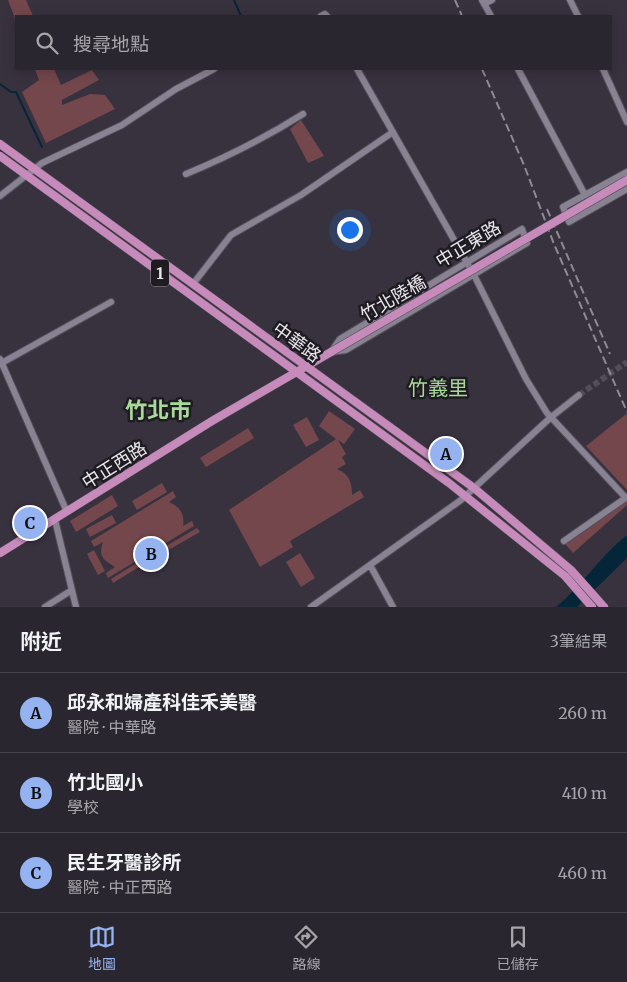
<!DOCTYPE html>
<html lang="zh-TW">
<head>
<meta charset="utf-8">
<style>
  :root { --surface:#2a262f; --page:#36323b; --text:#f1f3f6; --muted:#a5a5aa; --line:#46434b; --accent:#95b2f1 }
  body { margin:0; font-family:Merriweather,"Noto Sans TC",serif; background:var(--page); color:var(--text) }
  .you { position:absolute; left:349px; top:229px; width:18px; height:18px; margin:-12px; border:4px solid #fff; border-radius:50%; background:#1a73e8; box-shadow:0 0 0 8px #1a73e833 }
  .badge { display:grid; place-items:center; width:32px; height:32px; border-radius:50%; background:var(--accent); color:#111; font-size:16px; font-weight:700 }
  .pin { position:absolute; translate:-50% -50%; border:2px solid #fff; box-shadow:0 1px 5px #0006 }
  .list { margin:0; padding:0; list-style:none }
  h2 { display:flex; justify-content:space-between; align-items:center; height:65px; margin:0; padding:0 20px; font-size:21px }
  h2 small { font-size:16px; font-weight:400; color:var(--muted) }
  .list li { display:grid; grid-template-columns:32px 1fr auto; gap:15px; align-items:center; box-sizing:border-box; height:80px; padding:0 20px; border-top:1px solid var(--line) }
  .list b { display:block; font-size:19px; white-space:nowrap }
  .list p { margin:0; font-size:16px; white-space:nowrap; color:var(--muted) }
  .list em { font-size:16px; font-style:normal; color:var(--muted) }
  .icon { flex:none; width:28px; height:28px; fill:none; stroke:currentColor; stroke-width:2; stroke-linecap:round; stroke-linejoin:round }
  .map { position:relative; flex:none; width:627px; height:607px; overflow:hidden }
  .search { position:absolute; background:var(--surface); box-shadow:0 2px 12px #0003; left:15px; right:15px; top:15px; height:55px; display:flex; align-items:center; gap:12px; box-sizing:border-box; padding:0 18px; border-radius:0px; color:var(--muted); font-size:19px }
  .sheet { height:305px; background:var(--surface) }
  nav { display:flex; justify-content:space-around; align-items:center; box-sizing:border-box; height:70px; border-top:1px solid var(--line); background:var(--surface); font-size:14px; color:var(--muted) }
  nav a { display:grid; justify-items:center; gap:2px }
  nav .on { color:var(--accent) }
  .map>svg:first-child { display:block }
  .green { fill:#73474c }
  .water { fill:#052538 }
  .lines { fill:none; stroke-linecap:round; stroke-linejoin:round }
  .stream { stroke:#052538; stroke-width:2 }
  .minor-tunnel { stroke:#534d59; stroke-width:6; stroke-dasharray:6 3; stroke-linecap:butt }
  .minor-casing { stroke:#544f5a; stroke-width:8 }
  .major-casing { stroke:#544f5a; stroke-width:9 }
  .minor { stroke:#898292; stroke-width:6 }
  .major { stroke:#c68bba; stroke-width:8 }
  .rail { stroke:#8e8a94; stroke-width:2; stroke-dasharray:8 4; stroke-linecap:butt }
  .major-bridge-casing { stroke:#544f5a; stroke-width:9; stroke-linecap:butt }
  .major-bridge { stroke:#c68bba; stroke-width:8 }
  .labels { text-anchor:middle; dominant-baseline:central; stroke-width:5; stroke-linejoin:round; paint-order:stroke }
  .shield { fill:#1e1b21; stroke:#aca9b0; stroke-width:1 }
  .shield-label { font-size:16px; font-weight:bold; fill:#e9e6ee }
  .street-label { font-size:18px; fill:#e9e6ee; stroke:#1e1b21 }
  .quarter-label { font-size:20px; fill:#a7d99a; stroke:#1e1b21 }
  .district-label { font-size:22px; font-weight:bold; fill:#a7d99a; stroke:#1e1b21 }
</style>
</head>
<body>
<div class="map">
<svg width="627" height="607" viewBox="0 0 627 607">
  <rect width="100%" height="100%" fill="#38323f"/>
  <!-- green -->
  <path class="green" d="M8,0h18l7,16h-17v5z
    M35,69h19l7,16 31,-15 7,10 -37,20v5l28,-11 15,1 10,14 -69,34 -24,-51 17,-12z
    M301,120l23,36 -16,7 -18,-34z
    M329,411l26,18 -11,15 -6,-4 8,14 -4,3 4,7 -9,5c12,5 15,13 15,26l8,-5 4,7 -74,44 3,6 -33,20 -31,-57 107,-71 -17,-13z
    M626,414l1,2v74l-41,-44z
    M307,417l12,23 -13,7 -13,-22z
    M248,428l6,10 -48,29 -6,-9z
    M162,483l5,9 -30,18 -5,-9z
    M173,491l3,6 -7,5c11,5 16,12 14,24l9,-5 2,5 -86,52 -2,-5 9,-6c-12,-7 -17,-11 -12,-25l-9,5 -3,-6z
    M112,495l6,11 -42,26 -6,-11z
    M627,501v4l-54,48 -8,-9z
    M112,515l4,8 -26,14 -4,-8z
    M197,528l3,4 -37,21 -2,-4z
    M94,550l11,21 -7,4 -11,-21z
    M300,553l15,25 -14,9 -15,-25z
    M150,555l2,4 -39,24 -2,-4z"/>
  <!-- water -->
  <path class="water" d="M627,535v23l-50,49h-21c27,-22 44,-51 71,-72z"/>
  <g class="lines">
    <!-- stream -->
    <path class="stream" d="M234,0l7,16
      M0,84l11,8h5l26,55"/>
    <!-- minor-tunnel -->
    <path class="minor-tunnel" d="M579,395l48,-33"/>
    <defs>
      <path id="minor" d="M482,0l9,16
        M570,0l8,16
        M484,4l8,-4
        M321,16l4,-2 2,2
        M357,69l117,206 52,104 21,34 79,85
        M518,69l67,126
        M603,69l24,53
        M627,172l-64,35 6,15 58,-33
        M186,174c41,-17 79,-36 117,-60
        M0,196l42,-33 80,-38 54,-36 38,-20
        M522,229l5,14 -181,107 -15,2 9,-13z
        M193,284l38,-49 70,-40 92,-63
        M0,359l67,153
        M0,364l111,-62
        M55,520l21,87
        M564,541l63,-44
        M370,565l23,42
        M45,607l27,-17
        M311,607l150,-107 89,-82 29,-23"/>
      <path id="major" d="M0,144l474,344 97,82 33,37
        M0,156l449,327 116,93 27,31
        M0,553l212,-132 119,-69"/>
    </defs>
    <!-- minor casing -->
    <use href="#minor" class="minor-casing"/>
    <!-- major casing -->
    <use href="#major" class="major-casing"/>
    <!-- minor -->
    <use href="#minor" class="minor"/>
    <!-- major -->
    <use href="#major" class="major"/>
    <!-- rail -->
    <path class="rail" d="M455,0l7,16
      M482,69l42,96 30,79 73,168
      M547,209l63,145"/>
    <defs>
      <path id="major-bridge" d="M331,352l296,-172"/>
    </defs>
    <!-- major-bridge casing -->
    <use href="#major-bridge" class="major-bridge-casing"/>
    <!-- major-bridge -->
    <use href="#major-bridge" class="major-bridge"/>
  </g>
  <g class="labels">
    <!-- shield labels -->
    <rect class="shield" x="151" y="259.5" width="18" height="27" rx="4"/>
    <g class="shield-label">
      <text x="160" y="273">1</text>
    </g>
    <!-- street labels -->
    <g class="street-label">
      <text transform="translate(468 244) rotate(-31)">中正東路</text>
      <text transform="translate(393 298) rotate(-30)">竹北陸橋</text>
      <text transform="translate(297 342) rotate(36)">中華路</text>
      <text transform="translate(114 465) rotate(-32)">中正西路</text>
    </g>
    <!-- quarter labels -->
    <g class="quarter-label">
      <text x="438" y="387">竹義里</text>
    </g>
    <!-- district labels -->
    <g class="district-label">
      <text x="158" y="410">竹北市</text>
    </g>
  </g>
</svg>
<div class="you"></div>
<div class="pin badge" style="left:446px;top:454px">A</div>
<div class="pin badge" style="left:151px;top:554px">B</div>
<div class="pin badge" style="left:30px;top:523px">C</div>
<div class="search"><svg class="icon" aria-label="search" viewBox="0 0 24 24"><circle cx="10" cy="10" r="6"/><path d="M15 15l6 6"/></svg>搜尋地點</div>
</div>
<section class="sheet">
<h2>附近<small>3筆結果</small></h2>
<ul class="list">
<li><span class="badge">A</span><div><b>邱永和婦產科佳禾美醫</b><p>醫院 · 中華路</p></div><em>260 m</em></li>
<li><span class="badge">B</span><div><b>竹北國小</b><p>學校</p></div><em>410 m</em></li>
<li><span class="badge">C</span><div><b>民生牙醫診所</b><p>醫院 · 中正西路</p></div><em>460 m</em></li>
</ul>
</section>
<nav>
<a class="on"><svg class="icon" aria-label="map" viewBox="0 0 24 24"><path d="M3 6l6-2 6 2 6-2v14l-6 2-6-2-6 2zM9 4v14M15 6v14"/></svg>地圖</a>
<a><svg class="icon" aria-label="directions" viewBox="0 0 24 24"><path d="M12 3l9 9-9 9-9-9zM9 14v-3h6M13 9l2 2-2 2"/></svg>路線</a>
<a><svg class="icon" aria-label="saved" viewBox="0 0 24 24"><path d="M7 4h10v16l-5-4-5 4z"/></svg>已儲存</a>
</nav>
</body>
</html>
